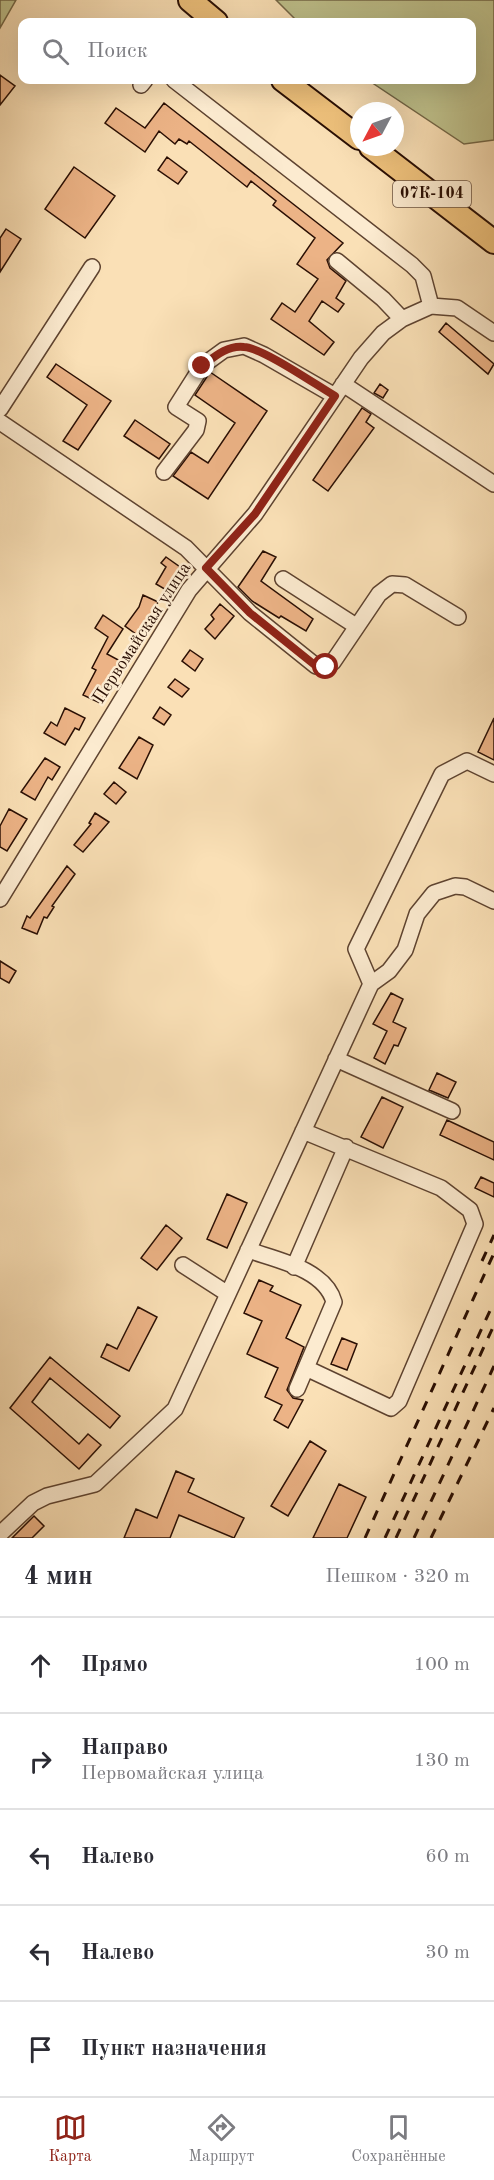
<!DOCTYPE html>
<html lang="ru">
<head>
<meta charset="utf-8">
<style>
  :root { --surface:#fff; --page:#f7f7f7; --text:#2b2b33; --muted:#7c7c81; --line:#e1e1e2; --accent:#8f2418 }
  body { margin:0; font-family:"Old Standard TT",serif; background:var(--page); color:var(--text) }
  .compass { position:absolute; left:350px; top:102px; width:54px; height:54px; border-radius:50%; background:var(--surface); box-shadow:0 6px 24px #0002; rotate:229deg }
  .stop { position:absolute; width:18px; height:18px; margin:-14px; border:4px solid #8f2418; border-radius:50%; background:#fff }
  .stop.end { background:#8f2418; border-color:#fff; box-shadow:0 2px 6px #0008 }
  .list { margin:0; padding:0; list-style:none }
  h2 { display:flex; justify-content:space-between; align-items:center; height:78px; margin:0; padding:0 24px; font-size:26px }
  h2 small { font-size:20px; font-weight:400; color:var(--muted) }
  .list li { display:grid; grid-template-columns:39px 1fr auto; gap:18px; align-items:center; box-sizing:border-box; height:96px; padding:0 24px; border-top:2px solid var(--line) }
  .list b { display:block; font-size:22px; white-space:nowrap }
  .list p { margin:0; font-size:20px; white-space:nowrap; color:var(--muted) }
  .list em { font-size:20px; font-style:normal; color:var(--muted) }
  .icon { flex:none; width:33px; height:33px; fill:none; stroke:currentColor; stroke-width:2; stroke-linecap:round; stroke-linejoin:round }
  .map { position:relative; flex:none; width:494px; height:1538px; overflow:hidden }
  .search { position:absolute; background:var(--surface); box-shadow:0 6px 24px #0002; left:18px; right:18px; top:18px; height:66px; display:flex; align-items:center; gap:15px; box-sizing:border-box; padding:0 21px; border-radius:12px; color:var(--muted); font-size:22px }
  .sheet { height:558px; background:var(--surface) }
  nav { display:flex; justify-content:space-around; align-items:center; box-sizing:border-box; height:84px; border-top:2px solid var(--line); background:var(--surface); font-size:16px; color:var(--muted) }
  nav a { display:grid; justify-items:center; gap:3px }
  nav .on { color:var(--accent) }
  .map>svg:first-child { display:block }
  .green { fill:#bfc28d; stroke:#746848; stroke-width:1.5 }
  .building { fill:#ecb386; stroke:#2a0f04; stroke-width:1.5 }
  .lines { fill:none; stroke-linecap:round; stroke-linejoin:round }
  .minor-casing { stroke:#5e4330; stroke-width:18 }
  .highway-casing { stroke:#2a0f04; stroke-width:26 }
  .minor { stroke:#fcebd0; stroke-width:15 }
  .highway { stroke:#edc07b; stroke-width:22 }
  .rail { stroke:#2a0f04; stroke-width:3; stroke-dasharray:10 10; stroke-linecap:butt }
  .route { stroke:#8f2418; stroke-width:8 }
  .labels { text-anchor:middle; dominant-baseline:central; stroke-width:5; stroke-linejoin:round; paint-order:stroke }
  .shield { fill:#fcebd0; stroke:#695141; stroke-width:1.5 }
  .shield-label { font-size:16px; font-weight:bold; fill:#2a0f04 }
  .street-label { font-size:18px; fill:#2a0f04; stroke:#fcebd0 }
</style>
</head>
<body>
<div class="map">
<svg width="494" height="1538" viewBox="0 0 494 1538">
  <rect width="100%" height="100%" fill="#fae0b6"/>
  <filter id="stains"><feTurbulence type="fractalNoise" baseFrequency=".00333" numOctaves="4"/><feColorMatrix values="0 0 0 0 .2 0 0 0 0 .09 0 0 0 0 .02 0 0 0 .5 -.17"/></filter>
  <radialGradient id="worn" r=".72"><stop offset=".6" stop-color="#630" stop-opacity="0"/><stop offset="1" stop-color="#630" stop-opacity=".3"/></radialGradient>
  <!-- green -->
  <path class="green" d="M0,0h16l-16,28z
    M276,0h218v140l-30,4 -96,-64h104v-58h-174z"/>
  <!-- building -->
  <path class="building" d="M0,75l15,11 -15,19z
    M164,103l179,140 -16,17 3,8 16,13 -10,17 8,6 -6,8 -16,-11 -13,20 25,21 -10,13 -53,-36 11,-16 13,9 23,-33 -21,-15 18,-26 -42,-33 3,-4 -25,-20 -4,6 -58,-46 -2,3 -8,-5 -4,5 -16,-13 -14,21 -40,-29 11,-15 29,20z
    M167,157l20,15 -9,12 -20,-14z
    M74,167l41,29 -30,42 -40,-29z
    M6,229l15,10 -21,33v-34z
    M446,323l48,41 -6,10 -49,-42z
    M56,364l55,37 -33,49 -15,-9 24,-36 -40,-28z
    M210,372l57,39 -59,88 -35,-23 18,-24 17,11 27,-40 -40,-28z
    M380,384l8,6 -5,8 -9,-5z
    M362,408l9,6 -5,8 8,6 -46,63 -15,-11z
    M135,420l35,24 -11,15 -35,-23z
    M263,551l13,6 -15,24 52,38 -7,12 -25,-15 -2,2 -27,-17 -14,-14z
    M166,557l14,10 -9,13 3,2 -6,9 -12,-7 10,-17 -5,-4z
    M143,595l15,7 -10,24 -8,11 -15,-11 14,-19z
    M220,604l14,12 -19,23 -10,-10 9,-10 -3,-4z
    M103,615l20,14 -16,25 17,9 -9,17 -3,-1 -12,24 -17,-8 13,-25 -4,-2 16,-31 -13,-9z
    M190,650l13,9 -8,12 -13,-10z
    M175,679l14,10 -7,8 -14,-10z
    M160,707l11,8 -7,10 -11,-7z
    M65,708l20,10 -6,12 -4,-2 -10,17 -21,-12 7,-11 6,4z
    M494,718v42l-16,-8z
    M139,737l14,8 -16,34 -18,-11z
    M45,758l15,9 -8,13 -4,-3 -13,23 -14,-8z
    M114,782l12,10 -10,12 -12,-10z
    M9,809l18,10 -20,32 -7,-4v-21z
    M95,813l14,9 -26,30 -9,-7 17,-21 -2,-1z
    M67,866l8,8 -23,32 2,1 -7,11 -3,-1 -7,17 -15,-6 5,-12 3,2z
    M0,961l16,10 -7,12 -9,-5z
    M391,993l12,6 -10,23 13,6 -8,18 -4,-1 -9,19 -11,-6 13,-27 -14,-7z
    M437,1073l19,9 -8,16 -19,-8z
    M382,1097l21,10 -20,41 -22,-11z
    M447,1120l47,22v18l-54,-25z
    M481,1177l13,6v14l-19,-9z
    M227,1194l20,9 -20,45 -20,-9z
    M166,1225l16,13 -25,32 -16,-12z
    M259,1280l14,6 -3,5 31,14 -15,33 18,9 -17,43 6,8 10,2 -15,28 -14,-8 8,-15 -17,-8 13,-29 -31,-14 15,-33 -18,-8z
    M138,1307l19,10 -28,54 -28,-14 6,-13 10,5z
    M342,1338l15,6 -10,26 -16,-6z
    M50,1357l70,59 -10,12 -60,-50 -18,24 47,42 9,-10 13,11 -22,24 -69,-61z
    M310,1441l16,10 -38,65 -17,-10z
    M176,1471l18,8 -6,13 56,26 -10,20 -55,-23 -9,23h-46l12,-29 21,9z
    M339,1484l27,13 -19,41h-34z
    M34,1516l10,10 -12,12h-20z"/>
  <g class="lines">
    <defs>
      <path id="minor" d="M174,80l238,185 11,11 8,30
        M141,85l4,-5
        M337,261l46,38 19,20
        M343,384l151,100
        M0,409l92,-142
        M0,422l186,126 64,65 66,53 10,1 7,-5 46,-68 13,-10 13,1 53,32
        M164,472l32,-42 2,-9 -22,-14 26,-41 22,-16 20,-4 20,9 71,41
        M283,579l73,47
        M0,899l189,-309 66,-76 106,-156 22,-25 19,-14 29,-13 26,2 37,25
        M371,984l18,-13 16,-21 12,-36 17,-21 21,-7 10,1 29,14
        M336,1059l116,52
        M303,1131l138,57 29,22 5,14 -76,177 -8,7 -85,-40
        M248,1250c29,10 77,19 86,52l-37,87
        M183,1265l45,29
        M294,1267l52,-120
        M0,1534l33,-31 14,-7 48,-12 80,-75 196,-425 -15,-35 86,-175 25,-13 27,13"/>
      <path id="highway" d="M190,0l26,22
        M283,80l76,58
        M371,147l123,95"/>
    </defs>
    <!-- minor casing -->
    <use href="#minor" class="minor-casing"/>
    <!-- highway casing -->
    <use href="#highway" class="highway-casing"/>
    <!-- minor -->
    <use href="#minor" class="minor"/>
    <!-- highway -->
    <use href="#highway" class="highway"/>
    <!-- rail -->
    <path class="rail" d="M482,1261l12,-26
      M365,1538l129,-285
      M385,1538l109,-236
      M396,1538l98,-213
      M414,1538l80,-172
      M431,1538l63,-130"/>
  </g>
  <g class="lines">
    <!-- route -->
    <path class="route" d="M202,366c12,-9 25,-21 42,-19 19,1 72,38 91,49l-80,118 -49,54 44,45 66,53 10,1"/>
  </g>
  <g class="labels">
    <!-- shield labels -->
    <rect class="shield" x="393" y="181" width="78" height="26" rx="4.5"/>
    <g class="shield-label">
      <text x="432" y="194">07К-104</text>
    </g>
    <!-- street labels -->
    <g class="street-label">
      <text transform="translate(142 633) rotate(-57)">Первомайская улица</text>
    </g>
  </g>
  <rect width="100%" height="100%" filter="url(#stains)"/>
  <rect width="100%" height="100%" fill="url(#worn)"/>
</svg>
<svg class="compass" viewBox="-18 -18 36 36"><path d="M0-13l5 13h-10z" fill="#e53935"/><path d="M0 13l5-13h-10z" fill="#7c7c81"/></svg>
<div class="stop" style="left:326px;top:667px"></div>
<div class="stop end" style="left:202px;top:366px"></div>
<div class="search"><svg class="icon" aria-label="search" viewBox="0 0 24 24"><circle cx="10" cy="10" r="6"/><path d="M15 15l6 6"/></svg>Поиск</div>
</div>
<section class="sheet">
<h2>4 мин<small>Пешком · 320 m</small></h2>
<ul class="list">
<li><svg class="icon" aria-label="ahead" viewBox="0 0 24 24"><path d="M12 20V5M6 11l6-6 6 6"/></svg><div><b>Прямо</b></div><em>100 m</em></li>
<li><svg class="icon" aria-label="right" viewBox="0 0 24 24"><path d="M7 20v-9h11M14 6l5 5-5 5"/></svg><div><b>Направо</b><p>Первомайская улица</p></div><em>130 m</em></li>
<li><svg class="icon" aria-label="left" viewBox="0 0 24 24"><path d="M17 20v-9H6M10 6l-5 5 5 5"/></svg><div><b>Налево</b></div><em>60 m</em></li>
<li><svg class="icon" aria-label="left" viewBox="0 0 24 24"><path d="M17 20v-9H6M10 6l-5 5 5 5"/></svg><div><b>Налево</b></div><em>30 m</em></li>
<li><svg class="icon" aria-label="arrive" viewBox="0 0 24 24"><path d="M6 21V4h12l-3 4 3 4H6"/></svg><div><b>Пункт назначения</b></div></li>
</ul>
</section>
<nav>
<a class="on"><svg class="icon" aria-label="map" viewBox="0 0 24 24"><path d="M3 6l6-2 6 2 6-2v14l-6 2-6-2-6 2zM9 4v14M15 6v14"/></svg>Карта</a>
<a><svg class="icon" aria-label="directions" viewBox="0 0 24 24"><path d="M12 3l9 9-9 9-9-9zM9 14v-3h6M13 9l2 2-2 2"/></svg>Маршрут</a>
<a><svg class="icon" aria-label="saved" viewBox="0 0 24 24"><path d="M7 4h10v16l-5-4-5 4z"/></svg>Сохранённые</a>
</nav>
</body>
</html>
